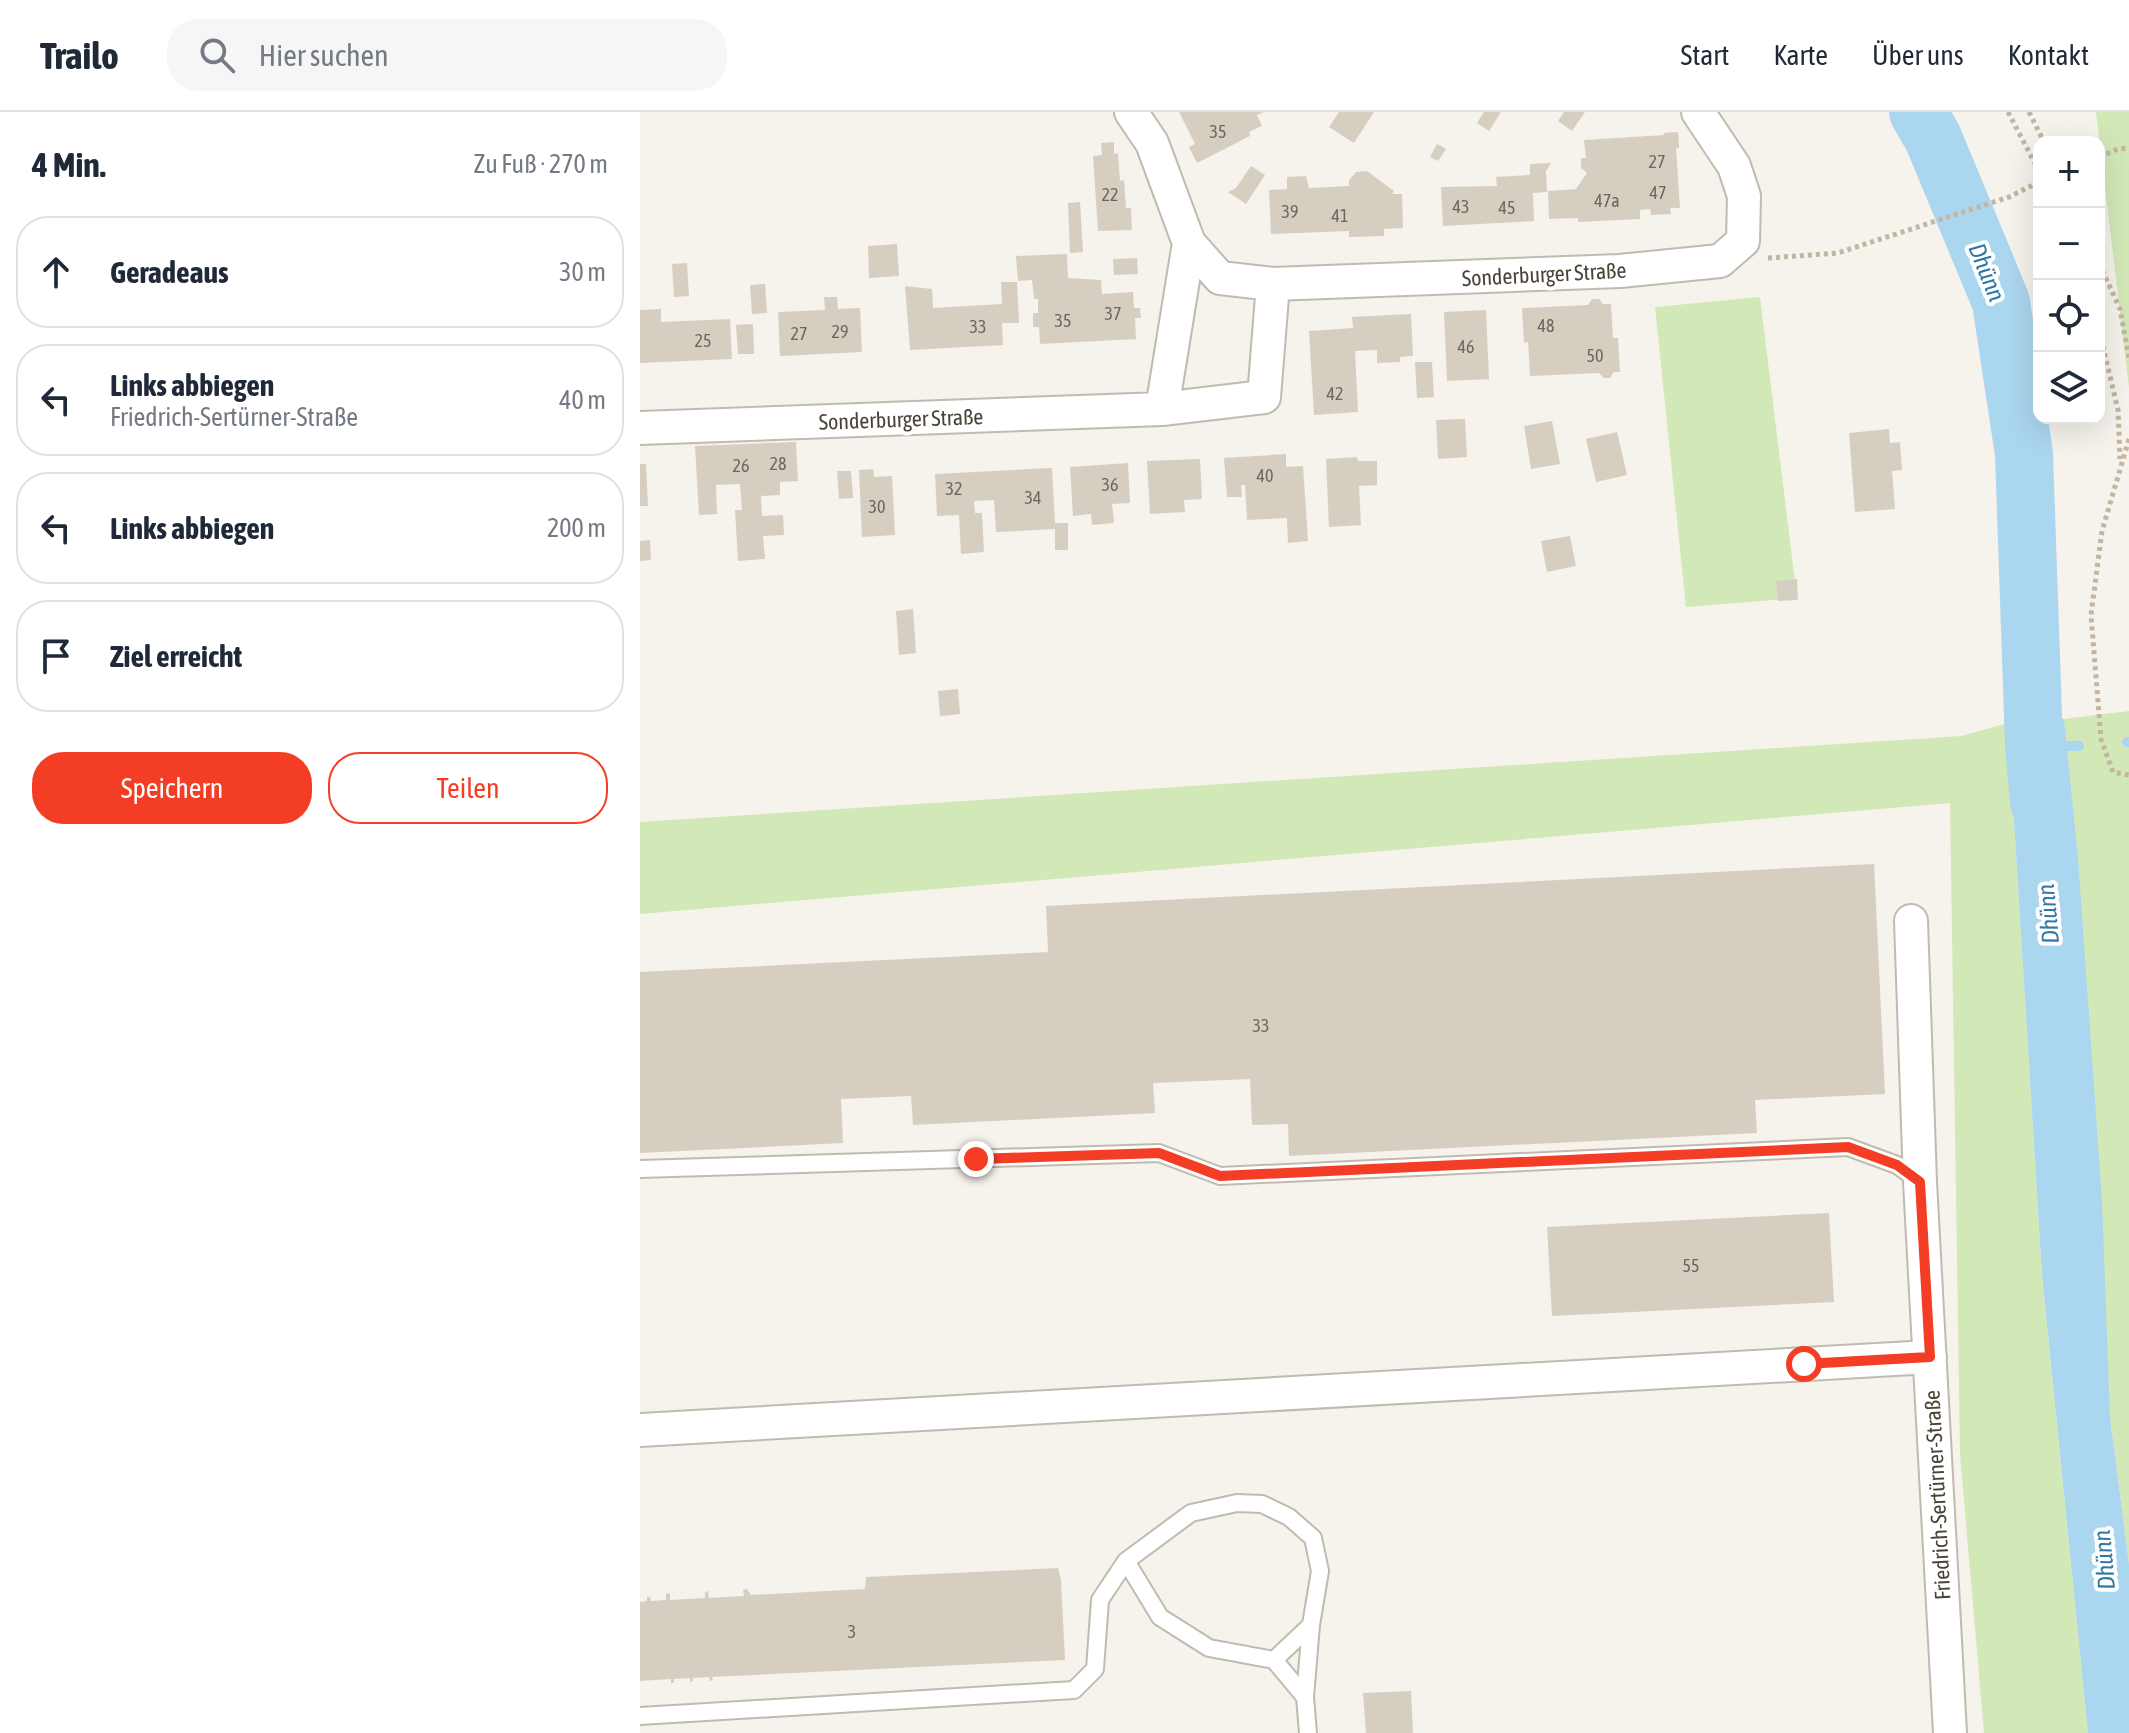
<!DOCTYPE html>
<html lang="de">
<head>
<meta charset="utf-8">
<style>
  :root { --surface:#fff; --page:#f6f6f7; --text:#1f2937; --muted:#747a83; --line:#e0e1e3; --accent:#f43d25 }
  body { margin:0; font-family:"Asap Condensed",sans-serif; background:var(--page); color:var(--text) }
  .controls { position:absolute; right:24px; top:24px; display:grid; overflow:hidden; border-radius:16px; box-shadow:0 8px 32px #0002 }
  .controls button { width:72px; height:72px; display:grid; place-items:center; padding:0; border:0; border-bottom:2px solid var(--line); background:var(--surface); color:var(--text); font:40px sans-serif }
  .stop { position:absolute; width:24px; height:24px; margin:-18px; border:6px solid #f43d25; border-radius:50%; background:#fff }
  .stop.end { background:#f43d25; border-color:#fff; box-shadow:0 2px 8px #0008 }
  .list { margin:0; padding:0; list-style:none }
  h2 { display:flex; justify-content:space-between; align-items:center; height:104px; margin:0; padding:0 32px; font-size:34px }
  h2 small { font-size:26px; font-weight:400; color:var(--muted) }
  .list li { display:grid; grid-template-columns:52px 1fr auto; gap:24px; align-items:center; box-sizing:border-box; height:112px; margin:0 16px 16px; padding:0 16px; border:2px solid var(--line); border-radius:32px }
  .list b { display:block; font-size:30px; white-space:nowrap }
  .list p { margin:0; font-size:26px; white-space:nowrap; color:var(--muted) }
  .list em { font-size:26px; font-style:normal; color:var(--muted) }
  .actions { display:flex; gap:16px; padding:24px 32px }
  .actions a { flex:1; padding:18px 0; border:2px solid var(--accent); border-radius:32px; text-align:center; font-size:28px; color:var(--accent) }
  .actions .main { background:var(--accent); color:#fff }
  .icon { flex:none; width:44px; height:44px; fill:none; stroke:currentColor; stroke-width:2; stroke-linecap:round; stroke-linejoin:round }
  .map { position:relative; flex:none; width:1489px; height:1621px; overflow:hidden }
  header { display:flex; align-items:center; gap:48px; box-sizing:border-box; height:112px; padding:0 40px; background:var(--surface); border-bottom:2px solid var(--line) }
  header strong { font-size:38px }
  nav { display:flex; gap:44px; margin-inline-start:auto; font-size:28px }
  .search { width:560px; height:72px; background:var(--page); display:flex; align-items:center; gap:20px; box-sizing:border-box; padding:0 28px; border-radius:32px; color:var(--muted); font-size:30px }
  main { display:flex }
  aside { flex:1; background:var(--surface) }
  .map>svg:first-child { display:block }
  .green { fill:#d3e8b7 }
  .water { fill:#abd6ef }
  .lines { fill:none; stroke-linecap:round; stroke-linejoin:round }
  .stream { stroke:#abd6ef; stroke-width:10 }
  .river { stroke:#abd6ef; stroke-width:58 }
  .building { fill:#d7cec2 }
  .lane-casing { stroke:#c1baaf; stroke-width:20 }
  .street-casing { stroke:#c1baaf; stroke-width:36 }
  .path { stroke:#c3b5a0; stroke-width:5; stroke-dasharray:4 4; stroke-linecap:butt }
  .lane { stroke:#fff; stroke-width:16 }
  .street { stroke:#fff; stroke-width:32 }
  .route { stroke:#f43d25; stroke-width:10 }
  .labels { text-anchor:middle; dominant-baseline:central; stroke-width:8; stroke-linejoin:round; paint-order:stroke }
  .number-label { font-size:18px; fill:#6d665b }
  .street-label { font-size:22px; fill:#4a4339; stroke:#fff }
  .water-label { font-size:24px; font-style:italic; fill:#3078a5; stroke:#fff }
</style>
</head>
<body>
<header>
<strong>Trailo</strong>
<div class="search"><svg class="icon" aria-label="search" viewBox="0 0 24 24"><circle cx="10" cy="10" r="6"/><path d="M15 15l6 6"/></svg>Hier suchen</div>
<nav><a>Start</a><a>Karte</a><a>Über uns</a><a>Kontakt</a></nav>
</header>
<main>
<aside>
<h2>4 Min.<small>Zu Fuß · 270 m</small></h2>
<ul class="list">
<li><svg class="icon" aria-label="ahead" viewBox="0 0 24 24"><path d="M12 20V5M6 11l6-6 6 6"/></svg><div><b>Geradeaus</b></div><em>30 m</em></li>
<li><svg class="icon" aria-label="left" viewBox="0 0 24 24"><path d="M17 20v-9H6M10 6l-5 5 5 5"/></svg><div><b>Links abbiegen</b><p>Friedrich-Sertürner-Straße</p></div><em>40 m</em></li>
<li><svg class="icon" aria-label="left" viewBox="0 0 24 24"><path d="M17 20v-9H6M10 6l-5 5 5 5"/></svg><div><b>Links abbiegen</b></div><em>200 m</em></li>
<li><svg class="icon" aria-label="arrive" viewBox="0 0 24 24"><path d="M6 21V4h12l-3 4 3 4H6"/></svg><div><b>Ziel erreicht</b></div></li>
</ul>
<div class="actions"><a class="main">Speichern</a><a>Teilen</a></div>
</aside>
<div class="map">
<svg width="1489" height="1621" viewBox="0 0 1489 1621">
  <rect width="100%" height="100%" fill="#f6f2ec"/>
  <!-- green -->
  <path class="green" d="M1456,0h33v276z
    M1120,185l37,301 -111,9 -31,-300z
    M1489,599v853l-19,-147 -46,-698z
    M1368,611l34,552 46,458h-104l-24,-279 -10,-651 -1310,111v-92l1321,-86z"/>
  <!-- water -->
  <path class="water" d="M1424,607l14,139 24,342 8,217 19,147v169h-41l-46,-458 -34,-552z"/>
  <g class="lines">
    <!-- stream -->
    <path class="stream" d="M1487,630h2
      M1413,634h26"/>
    <!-- river -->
    <path class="river" d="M1278,0l15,26 68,164 23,152 10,291 5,57"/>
  </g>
  <!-- building -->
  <path class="building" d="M539,0h85l-7,3 5,11 -13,6 1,4 -53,27 -8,-16 6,-3z
    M699,0h35l-20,31 -25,-16z
    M844,0h17l-12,19 -12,-8z
    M924,0h21l-13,19 -14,-10z
    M1038,20l1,16h-3l4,60h-10l1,6 -20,1 -1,-6 -10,1v9l-62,3v-4l-29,1 -1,-28 28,-2 11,-16 -6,-5v-10h5l-2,-18 80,-5v-2z
    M474,30v12l4,-1 2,28 4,-1 2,28h5l1,22 -34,1 -5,-75 9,-1 -1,-12z
    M797,32l9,5 -8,12 -8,-4z
    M911,51l-5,8 1,21 -14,1 1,28 -91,5 -2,-39 56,-1 -1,-9 34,-2v-11z
    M611,54l14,9 -19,29 -18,-12 8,-4z
    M727,59l27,20 -2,3h10l1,34 -19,1v7l-35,1v-6l-78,3 -2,-44 18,-1v-12l19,-1 3,12 40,-2v-6l7,-8z
    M440,90l3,50 -13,1 -2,-50z
    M257,132l2,32 -30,2 -1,-32z
    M427,142l1,24 33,2 1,14 31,-2 1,16h6l1,10h-6l1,21 -96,5 -1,-17h-6v-14h5v-14h-4l-2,-19 -14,1 -2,-25z
    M497,146l1,16 -24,1 -1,-16z
    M47,151l2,33 -15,1 -2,-33z
    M361,170h16l2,41h-17l1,22 -93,5 -5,-64 27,3 1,19 69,-4z
    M125,172l2,29 -15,1 -2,-29z
    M184,185h13l1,12 22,-1 2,44 -82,4 -2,-44 47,-2z
    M952,187h7l4,5h8l2,34h5l2,34h-6l-4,6h-6l-5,-5 -69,3 -2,-34 -4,1 -2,-35 66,-3z
    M21,197v13l69,-3 2,40 -92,4v-53z
    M846,198l3,69 -42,2 -3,-69z
    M771,202l2,42 -13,1v5l-23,1v-13l-22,1 3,61 -44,3 -5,-84 44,-3 -1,-11z
    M113,212l1,30h-16l-2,-29z
    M775,250h17l2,35 -17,1z
    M825,307l2,38 -29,2 -2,-39z
    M912,309l8,43 -29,5 -7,-43z
    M1249,317l1,14 10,-1 2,28 -10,1 3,38 -40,3 -6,-79z
    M977,320l10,43 -31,7 -10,-43z
    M156,330l2,39 -18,1v13l-19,1 1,20 21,-1 1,20 -21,1 2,23 -27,2 -3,-51h7l-2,-26 -24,1 1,29 -18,1 -4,-69z
    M646,342v13l17,-1 5,75 -20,2 -1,-25 -40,2 -2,-35h-4l1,12h-15l-3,-39z
    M717,345l1,4h19v24l-18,1 2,39 -32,2 -3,-68z
    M560,347l2,40 -18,1 1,12 -35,2 -3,-53z
    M488,351l2,40 -18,1 2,19 -22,2 -1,-11 -18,2 -3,-49z
    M0,352h6l2,42h-8z
    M412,356l3,55h13v27h-13v-21l-59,3 -2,-32 -20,1 1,12h7l2,39 -23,2 -2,-39 -22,1 -2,-42z
    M233,357l1,8 18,-1 3,59 -33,2 -3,-67z
    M197,359h14l2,27 -14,1z
    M930,424l6,30 -29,6 -6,-31z
    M10,428l1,20 -11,1v-20z
    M1157,467l1,21 -20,1 -2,-20z
    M273,497l3,44 -17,2 -3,-44z
    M318,577l2,25 -20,2 -2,-25z
    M1234,752l11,230 -130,6 2,33 -468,23 -1,-32 -36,1 -2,-46 -97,4 2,30 -242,12 -2,-29 -70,3 2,44 -203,10v-181l408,-20 -2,-46z
    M1189,1101l5,89 -282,14 -5,-89z
    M418,1456l3,12 4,80 -353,17 1,3 -3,1 -1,-4 -16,1v3l-3,1v-4l-16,1v4h-3v-4l-31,2v-79l7,-1v-4h3l1,4 15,-1v-6l4,-1v7l35,-2v-6l3,-1 1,7 35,-2 -1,-6 4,-1 4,6 114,-6 1,-12z
    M771,1579l2,42h-47l-3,-40z"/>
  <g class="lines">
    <defs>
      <path id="lane" d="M0,1057l519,-16 61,23 628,-29 49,18 22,16
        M486,1449l34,56 49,31 65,12 31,37 3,36
        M634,1548l37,-35 -6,72
        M0,1604l434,-26 21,-21 5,-69 26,-39 65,-48 46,-10 25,1 27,13 24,21 7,33 -9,54"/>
      <path id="street" d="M491,0l21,31 37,100
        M522,297l27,-166 31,35 53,6 347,-13 100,-10 23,-20 1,-45 -10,-30 -36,-54
        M0,316l522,-19 102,-12 9,-113
        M1271,809l9,261 30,551
        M0,1318l1290,-73"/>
    </defs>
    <!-- lane casing -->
    <use href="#lane" class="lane-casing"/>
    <!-- street casing -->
    <use href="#street" class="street-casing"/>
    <!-- path -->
    <path class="path" d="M1368,0l31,59
      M1389,0l15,30
      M1459,45l19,-8 11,-1
      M1128,146l70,-5 171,-56 30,-15
      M1459,151l21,46 9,49
      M1459,218l19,80 2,49
      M1489,327l-27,92 -11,84 10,124 12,33 16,3"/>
    <!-- lane -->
    <use href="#lane" class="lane"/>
    <!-- street -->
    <use href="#street" class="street"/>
  </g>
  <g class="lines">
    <!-- route -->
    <path class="route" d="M336,1047l183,-6 61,23 628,-29 49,18 23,17 10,175 -126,7"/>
  </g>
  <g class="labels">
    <!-- number labels -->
    <g class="number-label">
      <text x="578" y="19">35</text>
      <text x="1017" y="49">27</text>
      <text x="1018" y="80">47</text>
      <text x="470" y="82">22</text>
      <text x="967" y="88">47a</text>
      <text x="821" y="94">43</text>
      <text x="867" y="95">45</text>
      <text x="650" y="99">39</text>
      <text x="700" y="103">41</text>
      <text x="473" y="201">37</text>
      <text x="423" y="208">35</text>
      <text x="906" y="213">48</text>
      <text x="338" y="214">33</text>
      <text x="200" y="219">29</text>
      <text x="159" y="221">27</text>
      <text x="63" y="228">25</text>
      <text x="826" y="234">46</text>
      <text x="955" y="243">50</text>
      <text x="695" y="281">42</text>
      <text x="138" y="351">28</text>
      <text x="101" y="353">26</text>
      <text x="625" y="363">40</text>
      <text x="470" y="372">36</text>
      <text x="314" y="376">32</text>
      <text x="393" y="385">34</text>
      <text x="237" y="394">30</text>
      <text x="621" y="913">33</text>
      <text x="1051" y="1153">55</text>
      <text x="212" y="1519">3</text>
    </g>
    <!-- street labels -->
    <g class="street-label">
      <text transform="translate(904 162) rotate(-3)">Sonderburger Straße</text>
      <text transform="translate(261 307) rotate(-2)">Sonderburger Straße</text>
      <text transform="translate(1297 1383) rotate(-93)">Friedrich-Sertürner-Straße</text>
    </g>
    <!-- water labels -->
    <g class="water-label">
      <text transform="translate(1347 160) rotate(68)">Dhünn</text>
      <text transform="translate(1408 802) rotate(-95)">Dhünn</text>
      <text transform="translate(1464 1448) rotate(-95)">Dhünn</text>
    </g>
  </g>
</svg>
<div class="controls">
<button>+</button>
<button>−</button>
<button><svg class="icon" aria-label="locate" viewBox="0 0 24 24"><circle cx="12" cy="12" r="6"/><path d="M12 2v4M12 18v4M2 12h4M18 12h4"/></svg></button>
<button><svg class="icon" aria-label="layers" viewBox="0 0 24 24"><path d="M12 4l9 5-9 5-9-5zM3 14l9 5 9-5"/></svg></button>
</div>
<div class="stop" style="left:1164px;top:1252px"></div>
<div class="stop end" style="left:336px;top:1047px"></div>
</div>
</main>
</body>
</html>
